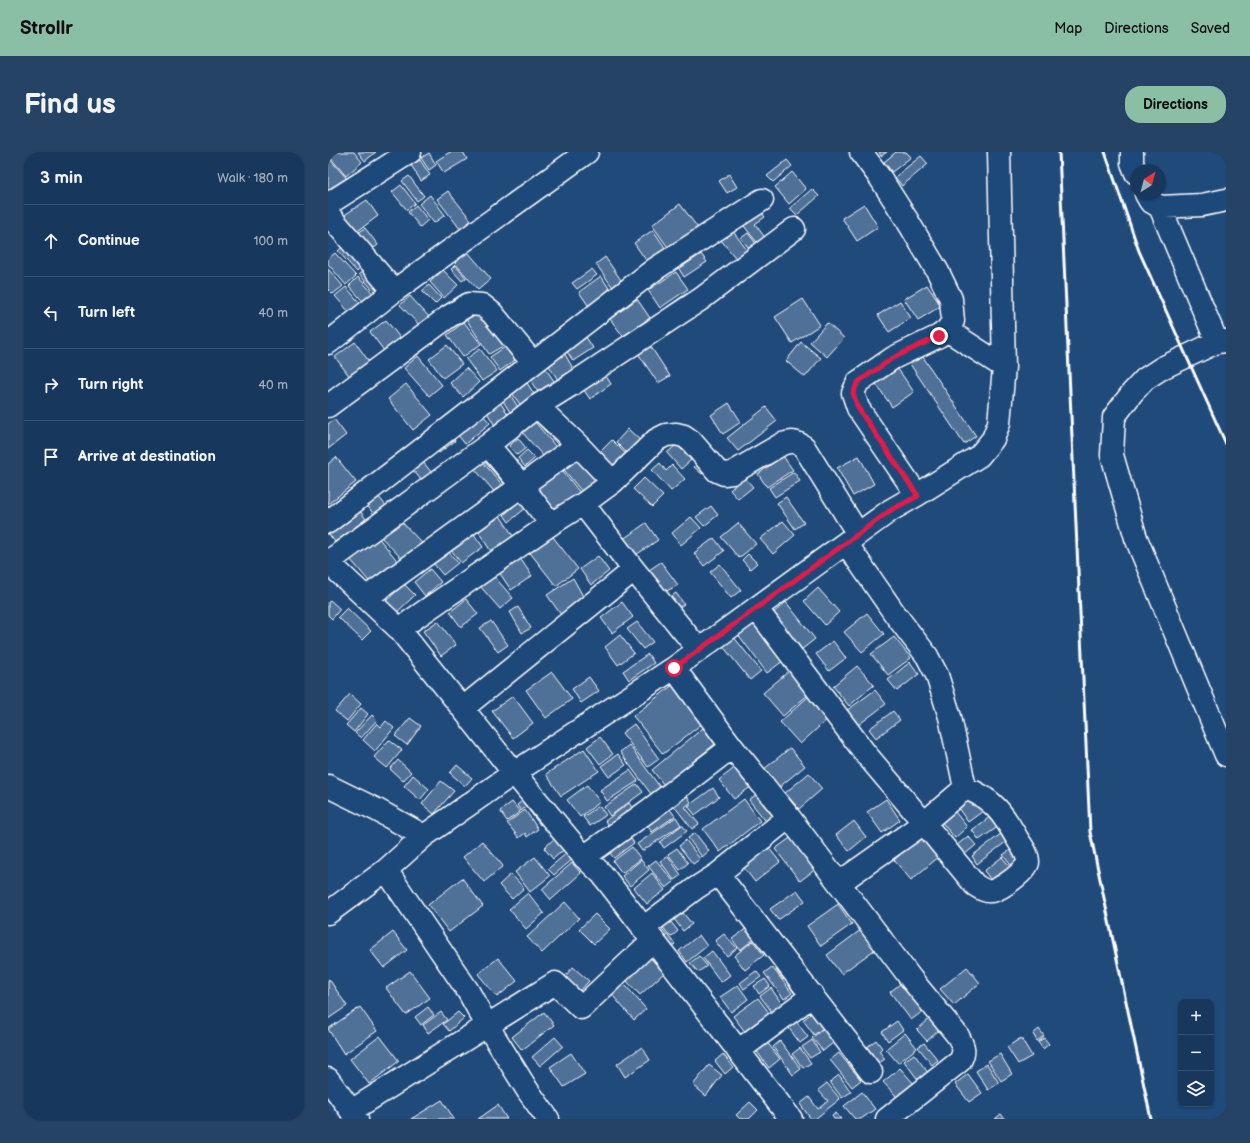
<!DOCTYPE html>
<html lang="en">
<head>
<meta charset="utf-8">
<style>
  :root { --surface:#17385c; --page:#244365; --text:#f1f3f6; --muted:#9eacbb; --line:#365272; --accent:#8abfa5 }
  body { margin:0; font-family:"Balsamiq Sans",sans-serif; background:var(--page); color:var(--text) }
  .controls { position:absolute; right:12px; bottom:12px; display:grid; overflow:hidden; border-radius:8px; box-shadow:0 1px 3px #0004 }
  .controls button { width:36px; height:36px; display:grid; place-items:center; padding:0; border:0; border-bottom:1px solid var(--line); background:var(--surface); color:var(--text); font:20px sans-serif }
  .compass { position:absolute; left:802px; top:12px; width:36px; height:36px; border-radius:50%; background:var(--surface); box-shadow:0 1px 3px #0004; rotate:36deg }
  .stop { position:absolute; width:12px; height:12px; margin:-9px; border:3px solid #e11d48; border-radius:50%; background:#fff }
  .stop.end { background:#e11d48; border-color:#fff; box-shadow:0 1px 4px #0008 }
  .list { margin:0; padding:0; list-style:none }
  h2 { display:flex; justify-content:space-between; align-items:center; height:52px; margin:0; padding:0 16px; font-size:17px }
  h2 small { font-size:13px; font-weight:400; color:var(--muted) }
  .list li { display:grid; grid-template-columns:26px 1fr auto; gap:12px; align-items:center; box-sizing:border-box; height:72px; padding:0 16px; border-top:1px solid var(--line) }
  .list b { display:block; font-size:15px; white-space:nowrap }
  .list em { font-size:13px; font-style:normal; color:var(--muted) }
  .icon { flex:none; width:22px; height:22px; fill:none; stroke:currentColor; stroke-width:2; stroke-linecap:round; stroke-linejoin:round }
  .map { position:relative; flex:none; width:898px; height:967px; overflow:hidden; border-radius:16px }
  header { display:flex; align-items:center; gap:24px; box-sizing:border-box; height:56px; padding:0 20px; background:var(--accent); color:#111 }
  header strong { font-size:19px }
  nav { display:flex; gap:22px; margin-inline-start:auto; font-size:14px }
  .intro { display:flex; align-items:center; justify-content:space-between; box-sizing:border-box; height:96px; padding:0 24px }
  h1 { margin:0; font-size:28px }
  .button { padding:10px 18px; border-radius:16px; background:var(--accent); color:#111; font-size:14px; font-weight:700 }
  main { display:flex; gap:24px; padding:0 24px }
  aside { flex:1; background:var(--surface); border-radius:16px; box-shadow:0 1px 3px #0004 }
  .map>svg:first-child { display:block }
  .building { fill:#507197; stroke:#fff }
  .lines { fill:none; stroke-linecap:round; stroke-linejoin:round }
  .minor-casing { stroke:#fff; stroke-width:25 }
  .minor { stroke:#1f4a7a; stroke-width:22 }
  .rail { stroke:#fff; stroke-width:3 }
  .route { stroke:#e11d48; stroke-width:5 }
</style>
</head>
<body>
<header>
<strong>Strollr</strong>
<nav><a>Map</a><a>Directions</a><a>Saved</a></nav>
</header>
<div class="intro"><h1>Find us</h1><a class="button">Directions</a></div>
<main>
<aside>
<h2>3 min<small>Walk · 180 m</small></h2>
<ul class="list">
<li><svg class="icon" aria-label="ahead" viewBox="0 0 24 24"><path d="M12 20V5M6 11l6-6 6 6"/></svg><div><b>Continue</b></div><em>100 m</em></li>
<li><svg class="icon" aria-label="left" viewBox="0 0 24 24"><path d="M17 20v-9H6M10 6l-5 5 5 5"/></svg><div><b>Turn left</b></div><em>40 m</em></li>
<li><svg class="icon" aria-label="right" viewBox="0 0 24 24"><path d="M7 20v-9h11M14 6l5 5-5 5"/></svg><div><b>Turn right</b></div><em>40 m</em></li>
<li><svg class="icon" aria-label="arrive" viewBox="0 0 24 24"><path d="M6 21V4h12l-3 4 3 4H6"/></svg><div><b>Arrive at destination</b></div></li>
</ul>
</aside>
<div class="map">
<svg width="898" height="967" viewBox="0 0 898 967">
  <rect width="100%" height="100%" fill="#1f4a7a"/>
  <filter id="ink" filterUnits="userSpaceOnUse"><feTurbulence type="fractalNoise" baseFrequency=".025" numOctaves="2"/><feDisplacementMap in="SourceGraphic" scale="8" xChannelSelector="R" yChannelSelector="G"/><feConvolveMatrix kernelMatrix="1 2 1 2 8 2 1 2 1" color-interpolation-filters="sRGB"/></filter>
  <g filter="url(#ink)">
    <!-- building -->
    <path class="building" d="M1,0h25l8,10 -16,14 -18,-21z
      M30,0h18l-11,9z
      M122,0h13l4,7 -23,14 -8,-12z
      M551,0h8l-6,4z
      M568,0h10l5,5 -19,15 -8,-10z
      M101,1l7,12 -7,5 -8,-12z
      M593,4l7,8 -26,22 -7,-9z
      M0,5l21,24 -15,13 -6,-7z
      M92,8l10,15 -9,6 -10,-16z
      M459,8l5,6 -19,16 -6,-6z
      M464,20l14,17 -17,15 -14,-17z
      M401,22l8,13 -10,6 -8,-12z
      M81,24l15,20 -7,5 -15,-20z
      M73,33l14,18 -8,7 -15,-18z
      M484,37l7,7 -22,19 -7,-7z
      M120,39l27,34 -11,9 -27,-35z
      M102,43l15,20 -11,8 -15,-19z
      M39,48l11,16 -23,17 -12,-17z
      M352,52l21,28 -29,21 -20,-28z
      M536,52l14,23 -21,14 -15,-23z
      M88,53l12,15 -8,7 -12,-15z
      M430,56l7,9 -10,7 11,15 -7,6 -19,-24z
      M37,76l13,17 -8,6 -13,-17z
      M325,78l15,22 -18,14 -16,-23z
      M404,78l18,24 -11,8 -19,-23z
      M420,81l10,13 -7,5 -10,-13z
      M19,91l18,21 -8,8 -19,-21z
      M140,100l23,27 -13,11 -23,-27z
      M7,101l21,23 -10,9 -18,-21v-5z
      M373,102l6,8 -23,15 -5,-8z
      M277,105l18,26 -9,6 -18,-25z
      M127,113l11,13 -4,3 -11,-12z
      M39,116l19,23 -7,6 -20,-23z
      M0,117l15,17 -10,8 -5,-5z
      M264,117l5,6 -20,14 -5,-6z
      M115,118l15,15 -14,13 -14,-16z
      M348,120l12,17 -28,19 -12,-18z
      M273,124l11,17 -22,15 -11,-16z
      M30,125l21,23 -10,8 -20,-22z
      M101,133l12,13 -6,6 -13,-13z
      M599,133l14,21 -23,14 -14,-21z
      M18,135l20,23 -10,10 -21,-24z
      M359,141l5,7 -20,14 -5,-7z
      M82,144l21,23 -9,9 -22,-23z
      M309,147l13,19 -27,18 -13,-17z
      M475,147l17,26 -28,18 -17,-26z
      M572,149l11,17 -22,14 -11,-17z
      M152,158l23,36 -14,8 -23,-35z
      M58,168l15,19 -16,13 -15,-20z
      M136,170l17,22 -18,13 -16,-22z
      M499,171l17,15 -17,19 -17,-15z
      M256,182l9,14 -20,13 -9,-14z
      M27,190l15,21 -20,14 -15,-20z
      M473,190l20,16 -16,19 -19,-16z
      M321,192l21,32 -12,7 -21,-31z
      M119,193l15,19 -19,14 -14,-19z
      M177,195l10,13 -15,11 -10,-14z
      M152,197l17,22 -15,10 -16,-22z
      M235,199l11,19 -16,10 -12,-19z
      M90,204l24,29 -13,11 -25,-28z
      M595,205l53,79 -12,8 -54,-80z
      M215,213l16,23 -16,11 -16,-23z
      M138,216l13,14 -16,15 -13,-14z
      M570,217l16,23 -22,15 -16,-23z
      M275,219l8,13 -21,15 -9,-13z
      M194,223l16,25 -14,10 -17,-24z
      M78,232l26,31 -19,15 -25,-31z
      M178,236l12,19 -8,5 -12,-19z
      M167,243l17,25 -15,9 -15,-25z
      M401,251l12,19 -18,12 -12,-19z
      M438,255l11,14 -39,30 -11,-13z
      M154,262l8,9 -25,21 -8,-10z
      M214,263l22,24 -6,6 -22,-24z
      M6,267l12,16 -18,14v-25z
      M207,270l21,25 -12,10 -22,-25z
      M300,277l15,14 -12,14 -15,-15z
      M121,280l6,9 -16,12 -6,-9z
      M190,286l8,10 -9,7 -8,-9z
      M284,288l19,19 -12,13 -20,-19z
      M349,292l14,16 -10,9 -14,-16z
      M199,298l8,8 -10,9 -7,-9z
      M249,300l26,32 -16,14 -26,-32z
      M163,302l22,25 -8,6 -21,-24z
      M90,304l14,17 -10,8 -14,-17z
      M455,304l10,14 -26,17 -9,-13z
      M531,304l15,28 -21,12 -16,-28z
      M8,305l20,25 -28,22v-40z
      M373,308l8,7 -7,7 -8,-7z
      M154,309l23,27 -8,7 -23,-27z
      M332,311l6,8 6,-6 13,14 -14,12 -19,-21z
      M232,315l24,31 -28,22 -24,-31z
      M466,320l6,9 -25,16 -6,-9z
      M416,325l9,10 -15,12 -8,-9z
      M316,326l19,18 -11,11 -19,-18z
      M45,338l14,17 -12,9 -13,-18z
      M458,345l18,26 -9,6 -18,-26z
      M194,347l6,7 -19,16 -5,-7z
      M383,354l7,9 -14,11 -8,-9z
      M30,356l8,11 -31,23 -7,-9v-3z
      M171,362l16,25 -23,14 -16,-25z
      M363,365l10,11 -20,17 -9,-12z
      M71,367l23,24 -19,17 -22,-23z
      M455,369l12,14 -22,19 -13,-15z
      M318,371l12,17 -28,19 -11,-17z
      M410,371l18,21 -17,14 -18,-21z
      M145,381l10,14 -22,16 -10,-13z
      M222,381l28,36 -22,17 -28,-36z
      M49,384l23,28 -27,22 -23,-27z
      M386,386l10,13 -20,15 -10,-13z
      M120,399l10,12 -15,12 -10,-12z
      M420,402l9,9 -7,6 -8,-9z
      M270,404l11,15 -18,14 -11,-16z
      M192,406l12,18 -21,14 -12,-18z
      M333,410l17,23 -13,7 -16,-22z
      M392,412l21,26 -10,8 -21,-26z
      M102,417l11,13 -16,14 -11,-14z
      M165,423l20,23 -13,11 -20,-23z
      M245,426l12,22 -21,19 -17,-24z
      M76,432l11,11 -21,20 -11,-11z
      M490,436l21,24 -14,13 -21,-24z
      M348,441l8,11 -8,6 -8,-11z
      M138,447l12,15 -17,13 -11,-15z
      M2,448l10,9 -8,10 -4,-4v-12z
      M294,450l11,15 -21,16 -11,-15z
      M458,450l29,37 -14,11 -29,-36z
      M190,455l13,21 -9,5 -12,-21z
      M19,456l24,23 -9,9 -24,-23z
      M539,461l17,21 -22,18 -18,-20z
      M430,465l30,40 -21,16 -30,-40z
      M110,469l18,24 -15,11 -18,-25z
      M163,469l17,24 -10,7 -18,-24z
      M309,470l16,20 -10,7 -16,-20z
      M292,483l14,18 -16,12 -13,-18z
      M405,484l28,35 -11,9 -28,-35z
      M566,485l17,21 -23,17 -17,-21z
      M505,489l13,17 -17,13 -13,-17z
      M320,502l6,9 -25,17 -6,-9z
      M582,510l9,12 -22,17 -9,-11z
      M529,514l17,19 -25,21 -16,-20z
      M461,519l20,23 -26,22 -20,-23z
      M224,520l20,27 -26,19 -20,-28z
      M261,525l10,14 -18,12 -9,-14z
      M346,532l29,39 -40,31 -30,-38z
      M547,538l11,14 -33,25 -11,-15z
      M22,542l11,10 -14,17 -12,-10z
      M482,543l20,22 -30,27 -20,-22z
      M185,544l20,27 -20,15 -21,-27z
      M33,556l7,6 -14,18 -8,-7z
      M565,559l7,9 -24,18 -7,-9z
      M44,563l5,5 -16,18 -6,-5z
      M82,566l11,8 -14,19 -12,-9z
      M58,569l8,7 -19,23 -12,-11 14,-17 4,4z
      M306,572l25,35 -11,8 -26,-34z
      M375,576l12,16 -51,41 -12,-15z
      M272,585l13,17 -13,10 -13,-17z
      M61,588l13,10 -15,18 -13,-11z
      M301,593l31,42 -9,7 -31,-42z
      M462,596l15,18 -27,22 -15,-18z
      M256,597l15,22 -38,25 -15,-22z
      M290,602l8,11 -17,12 -8,-11z
      M70,608l13,12 -8,9 -13,-12z
      M129,613l15,13 -7,8 -15,-13z
      M409,614l15,20 -18,13 -15,-19z
      M302,618l8,11 -31,20 -7,-11z
      M481,621l13,16 -23,20 -14,-16z
      M85,623l16,14 -9,11 -16,-14z
      M113,629l13,10 -20,23 -12,-10z
      M309,632l6,8 -33,24 -6,-9z
      M259,633l13,17 -20,15 -13,-17z
      M385,636l6,9 -24,18 -7,-9z
      M433,639l19,24 -12,9 -19,-24z
      M359,644l4,6 -6,5 14,17 -7,5 -18,-23z
      M644,645l11,14 -15,11 -10,-14z
      M198,646l4,5 -9,8 -4,-6z
      M416,647l16,22 -40,31 -17,-23z
      M558,647l14,21 -18,13 -15,-21z
      M184,650l8,10 -13,9 -7,-10z
      M301,651l5,8 -24,17 -5,-7z
      M205,653l12,17 -5,3 -12,-16z
      M271,654l7,9 -16,11 -7,-9z
      M341,656l6,8 -23,16 -6,-8z
      M624,656l15,19 -12,11 -16,-19z
      M197,658l13,19 -11,8 -2,-4 -6,5 -12,-15z
      M666,662l8,10 -23,16 -7,-10z
      M348,665l5,8 -39,26 -5,-7z
      M526,669l12,16 -17,14 -13,-16z
      M354,673l5,6 -23,17 -4,-6z
      M367,681l14,18 -7,6 -14,-19z
      M674,681l5,8 -30,23 -5,-8z
      M300,682l6,9 -20,15 -7,-8z
      M595,683l17,21 -29,24 -17,-20z
      M465,684l24,32 -17,13 -25,-32z
      M640,684l8,9 -12,10 -8,-9z
      M228,685l10,11 -13,11 -9,-11z
      M358,688l14,19 -7,5 -14,-18z
      M154,689l21,25 -19,16 -21,-25z
      M437,691l15,19 -25,20 -15,-19z
      M304,695l9,12 -19,14 -9,-12z
      M349,696l11,15 -8,7 -12,-16z
      M685,696l13,17 -10,7 -13,-17z
      M241,699l5,7 -20,17 -6,-6z
      M340,704l13,19 -7,5 -14,-19z
      M207,705l15,19 -20,16 -15,-20z
      M674,705l8,10 -18,14 -8,-10z
      M313,708l8,10 -19,16 -8,-10z
      M328,708l18,22 -8,6 -18,-22z
      M244,711l9,10 -30,27 -9,-11z
      M324,721l13,17 -18,14 -13,-16z
      M183,722l13,14 -12,11 -13,-14z
      M134,726l21,28 -34,26 -21,-27z
      M469,738l8,11 -27,19 -8,-11z
      M200,741l16,20 -18,16 -17,-20z
      M237,750l14,16 -37,35 -15,-16z
      M510,752l14,20 -31,22 -14,-20z
      M355,761l9,11 -9,7 -9,-12z
      M267,762l15,15 -16,15 -15,-15z
      M339,765l11,14 -7,6 -11,-13z
      M330,772l17,20 -11,8 -16,-20z
      M423,773l8,10 -19,15 -8,-11z
      M534,777l15,19 -36,26 -14,-19z
      M65,780l14,18 -23,18 -14,-18z
      M396,782l13,14 -10,8 -12,-15z
      M371,783l8,11 -20,16 -8,-11z
      M425,789l11,14 -19,15 -11,-14z
      M384,799l18,24 -9,7 -18,-24z
      M320,803l16,18 -24,22 -17,-18z
      M371,804l8,10 -9,6 -8,-9z
      M170,806l19,23 -20,16 -19,-23z
      M455,812l8,10 -8,6 -7,-10z
      M245,815l16,14 -16,17 -15,-14z
      M444,815l20,26 -8,6 -20,-26z
      M639,815l13,16 -26,22 -14,-16z
      M82,819l20,27 -24,17 -20,-27z
      M428,819l5,6 -17,12 -4,-6z
      M463,823l11,14 -7,5 -10,-14z
      M291,826l27,31 -12,11 -27,-31z
      M1,827l18,27 -19,13v-39z
      M437,827l5,7 -11,8 -5,-8z
      M577,828l22,28 -16,12 -21,-28z
      M410,833l10,14 -17,13 -11,-15z
      M443,836l11,16 -10,8 -12,-16z
      M430,846l12,16 -24,19 -13,-17z
      M32,855l17,24 -33,23 -16,-25z
      M100,855l6,8 -13,10 -6,-8z
      M487,858l12,15 -13,10 -11,-15z
      M113,860l6,8 -19,13 -5,-8z
      M130,860l6,6 -15,13 -6,-7z
      M216,860l10,13 -32,25 -10,-13z
      M602,866l10,11 -13,12 -10,-11z
      M468,869l12,16 -8,6 -12,-16z
      M569,869l6,9 -15,11 -6,-9z
      M499,873l11,14 -15,12 -11,-13z
      M711,877l5,7 -7,5 -4,-7z
      M577,881l12,15 -19,15 -12,-14z
      M52,884l19,25 -30,23 -19,-25z
      M227,885l8,9 -23,20 -8,-9z
      M693,886l11,18 -14,8 -11,-17z
      M716,886l5,6 -6,5 -5,-7z
      M484,888l8,12 -10,6 -8,-11z
      M548,888l6,8 -3,3 6,8 -6,4 -12,-16z
      M438,889l14,18 -11,9 -14,-19z
      M452,889l21,28 -8,6 -20,-28z
      M596,891l14,17 -6,5 -14,-18z
      M314,895l8,13 -25,17 -8,-13z
      M472,896l11,15 -8,5 -11,-14z
      M243,901l14,21 -21,13 -14,-20z
      M511,901l22,27 -9,7 -22,-27z
      M395,902l10,13 -8,7 -10,-13z
      M586,902l15,20 -10,7 -15,-20z
      M672,902l12,20 -11,7 -13,-20z
      M659,912l12,19 -11,7 -12,-19z
      M381,913l13,10 -16,21 -13,-11z
      M572,916l14,16 -17,13 -14,-15z
      M640,922l14,19 -13,9 -14,-18z
      M511,923l12,17 -9,6 -12,-16z
      M499,931l13,16 -25,20h-4l-11,-15 9,-7 9,12 10,-8 -10,-11z
      M534,940l13,17 -14,10h-6l-11,-13z
      M114,948l12,19h-43z
      M422,950l8,8 -9,9h-9l-4,-4z
      M170,953l9,14h-29z
      M508,961l5,6h-7l-2,-3z
      M673,962l4,5h-10z"/>
    <g class="lines">
      <defs>
        <path id="minor" d="M533,0l20,27 26,41 31,52 13,27 2,22 -6,9 -8,6 -46,22 -35,24 -5,11 5,15 59,87
          M804,0v11l4,10
          M818,42l4,7 10,6 42,-2 24,-5
          M0,52l82,-52
          M832,55l57,135
          M0,62l66,77
          M619,178l57,37
          M898,189l-9,1 -55,26 -17,11 -13,14 -18,24 -2,38 24,83 90,217
          M0,191l66,-52 193,-139
          M0,254l120,-89 21,-13 13,1 10,8 41,50
          M209,254l41,39 35,37
          M160,293l34,41 29,38
          M255,352l51,66 65,80
          M0,370l327,-253 107,-69
          M518,391l49,71 32,42 10,19 13,42 15,71
          M0,410l160,-117 49,-39 34,-21 130,-86 93,-70
          M0,410l71,67 115,144 -90,63 -38,34 -58,43
          M38,446l212,-153
          M428,456l109,145 59,70 41,-35c28,10 39,27 53,52 4,6 10,14 10,22 0,8 -29,29 -37,29 -6,1 -11,-3 -16,-6l-51,-62 -85,60
          M71,477l152,-105 32,-20 30,-22 43,-42 10,-5 10,-1 8,2 7,5 26,30 7,3 8,-1 50,-29c9,-3 14,-3 22,3l54,87
          M346,516l58,79 57,70 123,163 46,56c5,10 8,14 2,25l-73,58
          M135,556l171,-138
          M0,634l49,24 47,26
          M256,705l64,-46 84,-64
          M58,718l82,121 19,34 41,66 20,28
          M390,722l153,198
          M315,776l53,-40 22,-14 71,-57
          M410,899l75,-56
          M0,927l29,40
          M23,959l204,-128 26,25 72,-68
          M463,967l-189,-245 -18,-17 -70,-84 160,-105 217,-158 26,-15 62,-39 14,-17 6,-16 5,-56 -5,-215"/>
      </defs>
      <!-- minor casing -->
      <use href="#minor" class="minor-casing"/>
      <!-- minor -->
      <use href="#minor" class="minor"/>
      <!-- rail -->
      <path class="rail" d="M731,0l31,680 61,287
        M777,0l34,99 87,193"/>
    </g>
  </g>
  <g class="lines" filter="url(#ink)">
    <!-- route -->
    <path class="route" d="M346,516l217,-158 27,-14 -60,-88 -5,-15 5,-11 35,-24 46,-22"/>
  </g>
</svg>
<div class="controls">
<button>+</button>
<button>−</button>
<button><svg class="icon" aria-label="layers" viewBox="0 0 24 24"><path d="M12 4l9 5-9 5-9-5zM3 14l9 5 9-5"/></svg></button>
</div>
<svg class="compass" viewBox="-18 -18 36 36"><path d="M0-13l5 13h-10z" fill="#e53935"/><path d="M0 13l5-13h-10z" fill="#9eacbb"/></svg>
<div class="stop" style="left:346px;top:516px"></div>
<div class="stop end" style="left:611px;top:184px"></div>
</div>
</main>
</body>
</html>
